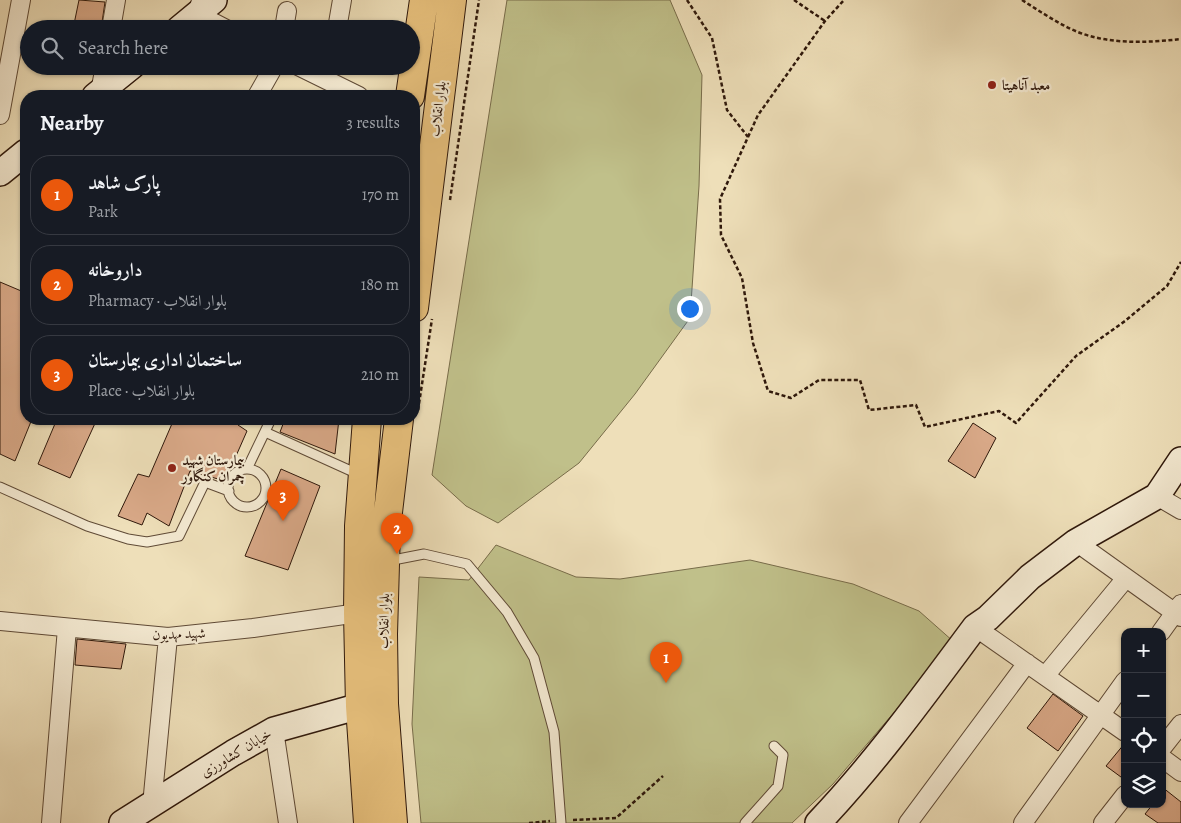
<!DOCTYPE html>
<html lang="en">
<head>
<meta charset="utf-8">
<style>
  :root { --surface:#171b24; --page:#242831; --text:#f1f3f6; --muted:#9ea1a6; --line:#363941; --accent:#ea580c }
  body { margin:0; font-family:Alegreya,Amiri,serif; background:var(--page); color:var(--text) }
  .controls { position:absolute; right:15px; bottom:15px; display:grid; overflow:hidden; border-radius:10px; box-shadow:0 1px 4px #0004 }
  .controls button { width:45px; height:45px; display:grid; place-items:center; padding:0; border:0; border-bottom:1px solid var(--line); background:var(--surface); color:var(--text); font:25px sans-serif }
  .you { position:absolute; left:689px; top:308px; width:18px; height:18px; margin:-12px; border:4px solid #fff; border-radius:50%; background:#1a73e8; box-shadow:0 0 0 8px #1a73e833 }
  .badge { display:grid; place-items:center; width:32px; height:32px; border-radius:50%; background:var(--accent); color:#fff; font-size:16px; font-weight:700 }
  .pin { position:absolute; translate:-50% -41px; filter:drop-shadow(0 1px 2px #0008) }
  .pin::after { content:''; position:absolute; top:26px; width:18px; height:15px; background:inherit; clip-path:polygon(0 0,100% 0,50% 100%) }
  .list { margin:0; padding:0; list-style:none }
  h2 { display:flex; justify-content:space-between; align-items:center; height:65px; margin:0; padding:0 20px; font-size:21px }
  h2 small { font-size:16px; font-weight:400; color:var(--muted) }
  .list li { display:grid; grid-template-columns:32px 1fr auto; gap:15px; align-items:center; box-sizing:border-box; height:80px; margin:0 10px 10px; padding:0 10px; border:1px solid var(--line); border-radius:20px }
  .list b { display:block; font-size:19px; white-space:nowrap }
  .list p { margin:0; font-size:16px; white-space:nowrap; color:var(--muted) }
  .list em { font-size:16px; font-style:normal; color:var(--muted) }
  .icon { flex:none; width:28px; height:28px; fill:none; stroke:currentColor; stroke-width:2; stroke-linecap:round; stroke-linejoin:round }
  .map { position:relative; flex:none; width:1181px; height:823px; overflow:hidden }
  .search { position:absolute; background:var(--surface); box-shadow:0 1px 4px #0004; left:20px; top:20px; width:400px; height:55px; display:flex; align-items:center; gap:12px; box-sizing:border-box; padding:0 18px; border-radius:28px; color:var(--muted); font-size:19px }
  .panel { position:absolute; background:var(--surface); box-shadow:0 1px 4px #0004; left:20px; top:90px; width:400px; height:335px; border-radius:20px }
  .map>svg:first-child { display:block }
  .green { fill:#c0c08a; stroke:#786c4a }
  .building { fill:#d8a887; stroke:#2f180b }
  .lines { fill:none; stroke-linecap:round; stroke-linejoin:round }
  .lane-casing { stroke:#5f4a36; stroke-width:11 }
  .street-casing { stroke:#5f4a36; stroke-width:20 }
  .secondary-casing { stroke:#2f180b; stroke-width:28 }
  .primary-casing { stroke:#2f180b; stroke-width:30 }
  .path { stroke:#2f180b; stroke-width:2.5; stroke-dasharray:4 2.5; stroke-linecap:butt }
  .lane { stroke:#f4ead2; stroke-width:9 }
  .street { stroke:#f4ead2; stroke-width:18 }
  .secondary { stroke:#f4ead2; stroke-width:25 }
  .primary { stroke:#e7c07c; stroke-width:28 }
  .poi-dot { fill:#8f2418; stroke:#f4ead2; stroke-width:2 }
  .labels { text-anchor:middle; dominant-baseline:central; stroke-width:4.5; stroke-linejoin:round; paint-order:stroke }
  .poi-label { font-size:14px; font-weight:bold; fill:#2f180b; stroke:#f4ead2; text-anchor:start }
  .street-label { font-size:14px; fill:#2f180b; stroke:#f4ead2 }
</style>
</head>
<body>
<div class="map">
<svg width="1181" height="823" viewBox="0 0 1181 823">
  <rect width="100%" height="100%" fill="#eedfb9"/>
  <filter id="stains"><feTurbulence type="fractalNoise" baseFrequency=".004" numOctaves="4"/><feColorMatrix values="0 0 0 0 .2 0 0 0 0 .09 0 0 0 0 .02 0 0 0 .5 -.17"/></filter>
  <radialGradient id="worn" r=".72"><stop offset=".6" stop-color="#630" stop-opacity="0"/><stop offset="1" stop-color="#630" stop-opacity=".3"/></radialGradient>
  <!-- green -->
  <path class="green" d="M507,0h163l32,75 -3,111 -9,132 -55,76 -56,69 -81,60 -32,-17 -34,-31z
    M496,545l80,32 44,2 130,-19 103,24 66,27 35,31 -121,142 -41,39h-371l-9,-99 7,-147 50,3z"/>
  <!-- building -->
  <path class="building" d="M79,0l26,2 -4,27h-28z
    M0,282l26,11v17l-4,11 4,2v96h6l-17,42 -15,-7z
    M57,419h40l-27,59 -32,-14z
    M174,419h67l-3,6 9,6 -22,50 -35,-10 -21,55 -22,-13 -5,12 -24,-9 20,-42 11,3z
    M285,419h54l-4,35 -55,-22z
    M973,423l23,15 -21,40 -27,-17z
    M281,469l39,17 -32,84 -43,-14z
    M77,639l49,5 -5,25 -46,-4z
    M1053,694l30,22 -25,35 -31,-23z
    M1125,743v37l-19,-14z
    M1162,787l19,15v21h-23l-13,-9 8,-10h9z"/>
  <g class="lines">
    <defs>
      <path id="lane" d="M265,432l95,43
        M247,469l24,-50
        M228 488a19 19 0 1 1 38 0a19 19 0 1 1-38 0Z
        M0,487l87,39 41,13 19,3 32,-6 26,-54 24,9
        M388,561l36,-7 43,10 40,48 27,46 20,74 7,91
        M745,823l33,-37 5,-31 -9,-9"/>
      <path id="street" d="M200,4l-3,10 29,15
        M111,29l5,-29
        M284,29l3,-18
        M337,29l5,-29
        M298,66l61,30
        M104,93l-4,-1 5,-26
        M257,96l17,-30
        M0,115l21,-115
        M1157,496l24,14
        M1076,542l105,75
        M0,621l168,16 85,-9 105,-15
        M975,627l150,105
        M1161,632l20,-28
        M1045,676l81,-98
        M274,730l14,93
        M1162,748l19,-24
        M1162,758l19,14
        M152,805l16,-168
        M51,823l16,-195
        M908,823l119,-160
        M1023,823l102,-142
        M1103,823l22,-28"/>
      <path id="secondary" d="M179,29l35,-29
        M95,96l37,-30
        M0,173l26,-21
        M122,823l111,-70 41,-23 86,-24
        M818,823c58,-61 107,-129 157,-196l13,-9 42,-41 46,-35 81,-46 24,-36"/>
      <path id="primary" d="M410,96l14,-96
        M414,308l38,-308
        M367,419l-8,107 -1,87 2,93 8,117
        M393,823l-9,-119 -1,-70 3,-105 13,-110"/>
    </defs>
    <!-- lane casing -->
    <use href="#lane" class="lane-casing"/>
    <!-- street casing -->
    <use href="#street" class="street-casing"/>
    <!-- secondary casing -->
    <use href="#secondary" class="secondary-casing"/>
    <!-- primary casing -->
    <use href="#primary" class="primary-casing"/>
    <!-- path -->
    <path class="path" d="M687,0l25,38 15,72 21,27 -28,62 1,36 21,43 11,65 15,48 23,7 28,-18h41l9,30 47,-5 9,22 74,-16 17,12 60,-67 49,-35 42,-35 14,-24
      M794,0l31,21
      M1022,0c16,10 32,21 49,29 33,16 75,14 110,10
      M748,137l10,-22 67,-94 19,-21
      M450,200l29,-200
      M418,410l14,-91
      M573,820l43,-2 47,-42
      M529,823l21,-2"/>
    <!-- lane -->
    <use href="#lane" class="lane"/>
    <!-- street -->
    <use href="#street" class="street"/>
    <!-- secondary -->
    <use href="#secondary" class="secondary"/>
    <!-- primary -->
    <use href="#primary" class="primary"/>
  </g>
  <!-- markers -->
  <g class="poi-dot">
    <circle cx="992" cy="85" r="5"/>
    <circle cx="172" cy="468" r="5"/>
  </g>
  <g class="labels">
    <!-- poi labels -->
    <g class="poi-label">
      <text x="1002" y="85">معبد آناهیتا</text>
      <text x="182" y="460">بیمارستان شهید<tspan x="182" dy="16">چمران کنگاور</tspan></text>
    </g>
    <!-- street labels -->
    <g class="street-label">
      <text transform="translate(438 109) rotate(-83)">بلوار انقلاب</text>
      <text transform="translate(384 621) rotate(-89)">بلوار انقلاب</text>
      <text transform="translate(179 634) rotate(-2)">شهید مهدیون</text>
      <text transform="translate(236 753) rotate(-31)">خیابان کشاورزی</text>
    </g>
  </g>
  <rect width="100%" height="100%" filter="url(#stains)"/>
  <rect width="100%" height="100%" fill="url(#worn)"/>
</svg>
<div class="controls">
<button>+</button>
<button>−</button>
<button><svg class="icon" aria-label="locate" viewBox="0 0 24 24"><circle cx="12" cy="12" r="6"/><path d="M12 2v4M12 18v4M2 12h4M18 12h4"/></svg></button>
<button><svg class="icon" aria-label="layers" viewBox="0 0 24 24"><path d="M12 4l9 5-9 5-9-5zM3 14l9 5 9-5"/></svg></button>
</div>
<div class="you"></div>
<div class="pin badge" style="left:666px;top:683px">1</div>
<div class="pin badge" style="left:397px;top:554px">2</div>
<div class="pin badge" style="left:283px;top:521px">3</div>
<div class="search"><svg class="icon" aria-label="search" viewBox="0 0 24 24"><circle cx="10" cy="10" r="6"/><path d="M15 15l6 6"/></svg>Search here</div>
<section class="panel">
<h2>Nearby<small>3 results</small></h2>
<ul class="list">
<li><span class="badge">1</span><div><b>پارک شاهد</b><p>Park</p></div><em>170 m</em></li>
<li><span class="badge">2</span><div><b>داروخانه</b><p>Pharmacy · بلوار انقلاب</p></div><em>180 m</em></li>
<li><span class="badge">3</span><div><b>ساختمان اداری بیمارستان</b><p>Place · بلوار انقلاب</p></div><em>210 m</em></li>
</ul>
</section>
</div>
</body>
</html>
